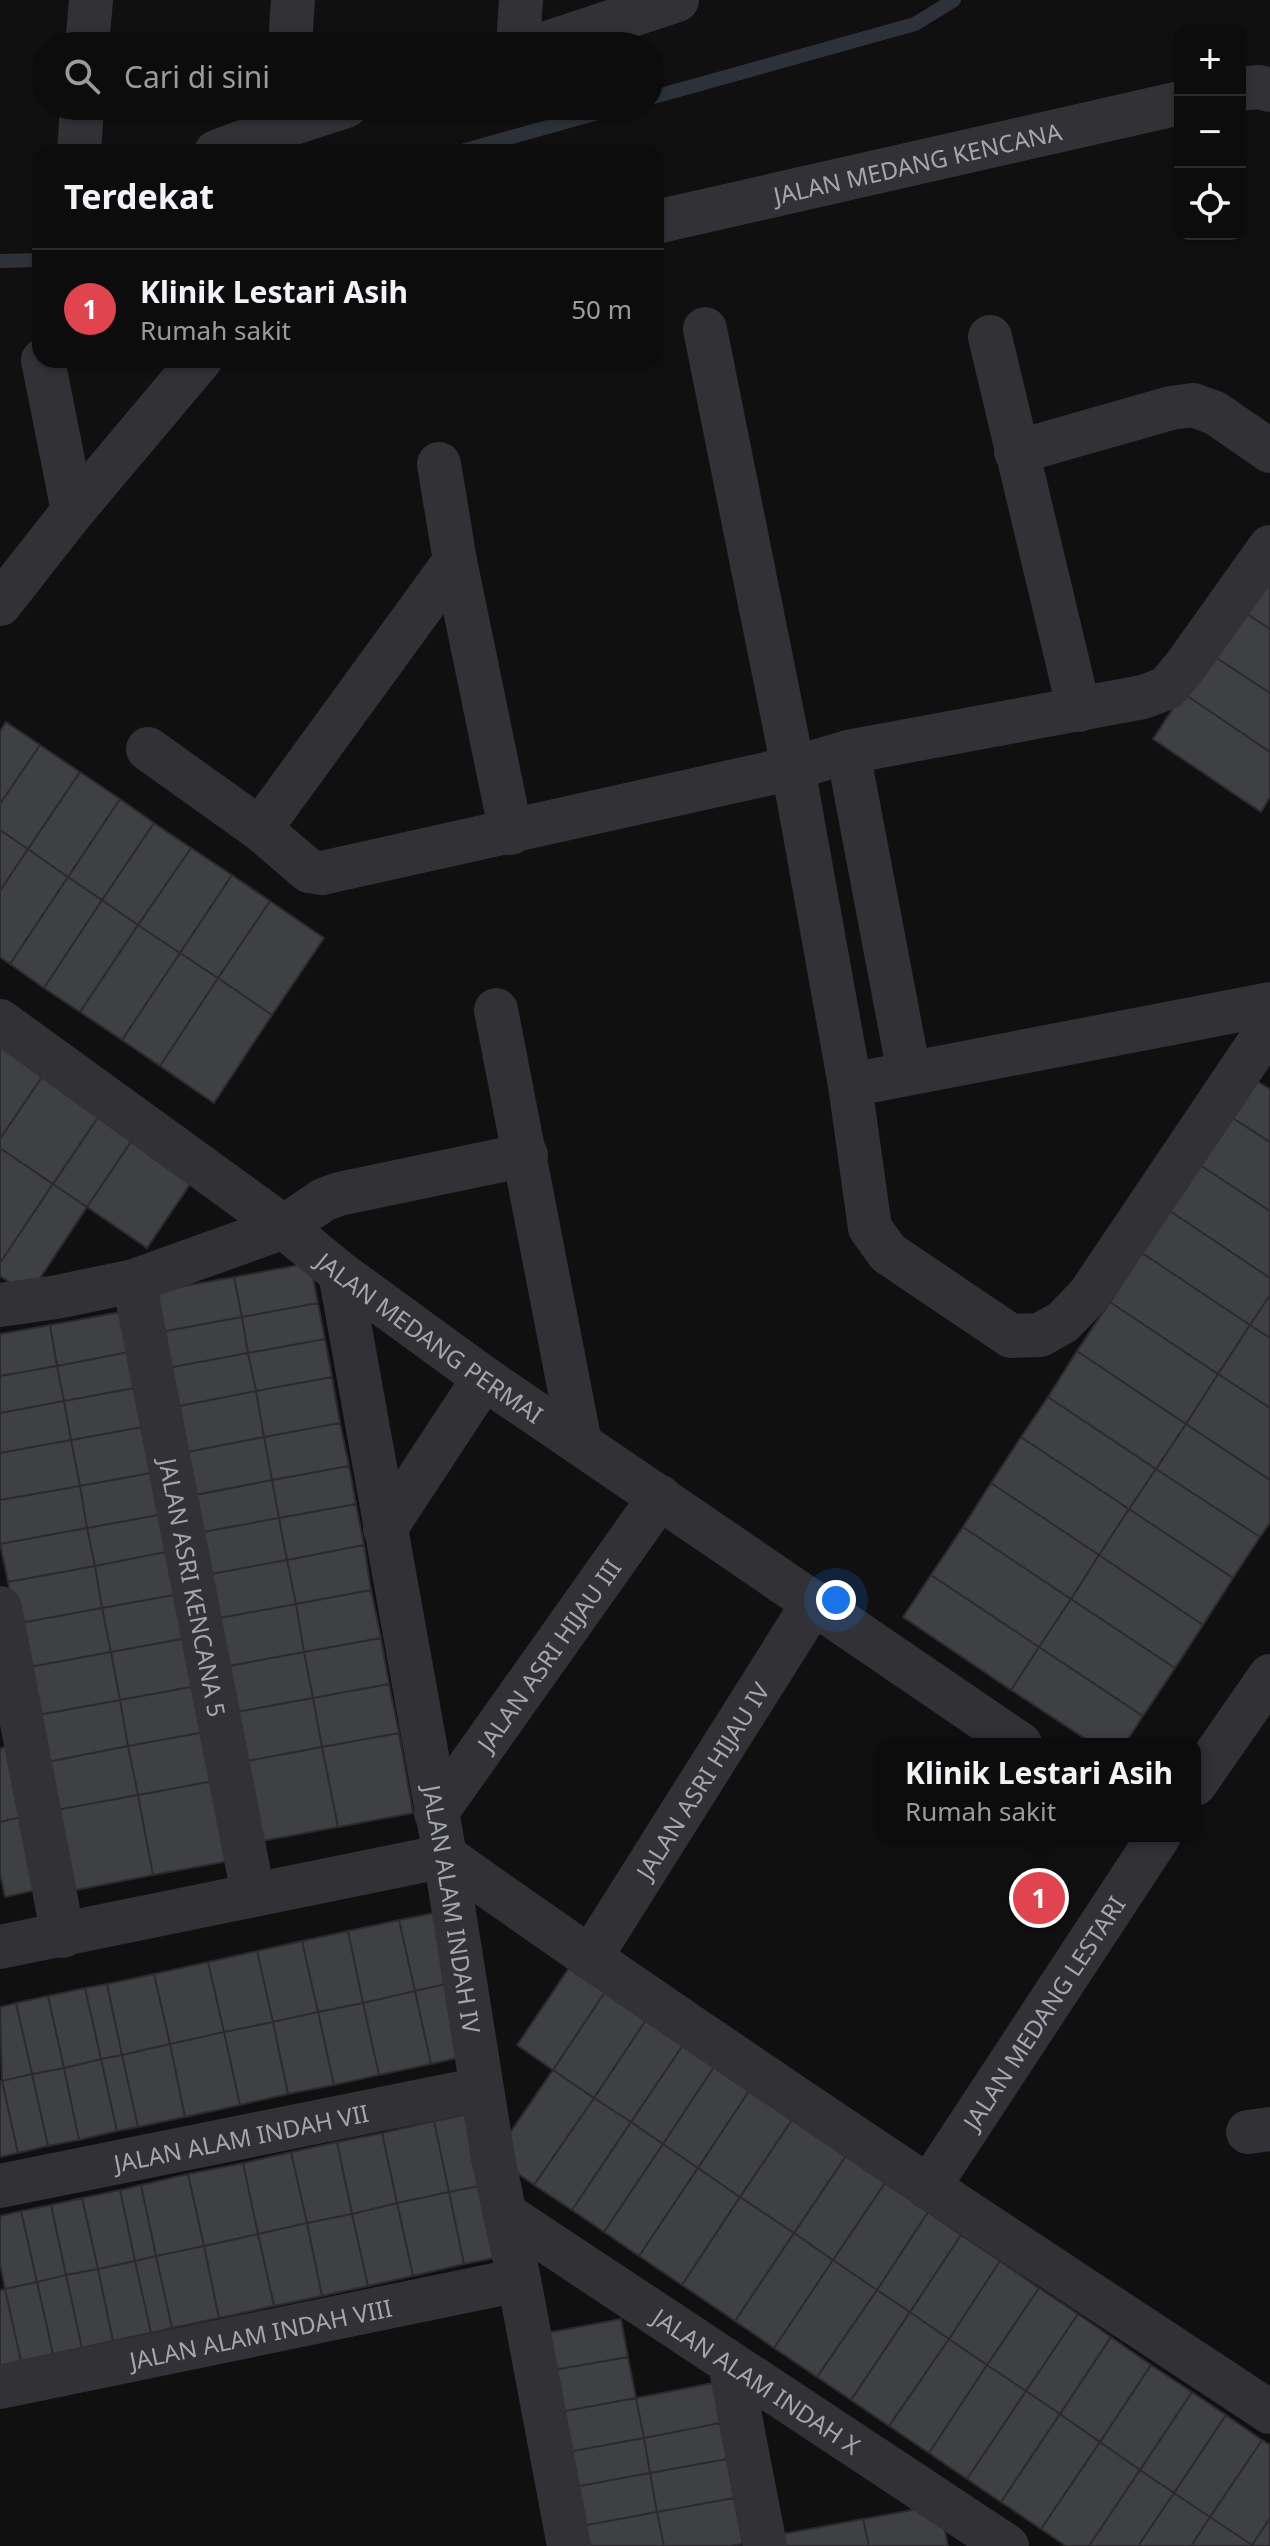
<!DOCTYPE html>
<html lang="id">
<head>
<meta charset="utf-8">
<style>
  :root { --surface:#0c0c0d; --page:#1a1a1b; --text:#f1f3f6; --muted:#9a9b9d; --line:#2c2c2e; --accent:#dfc23a }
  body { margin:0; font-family:"Noto Sans",sans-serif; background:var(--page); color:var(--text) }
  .controls { position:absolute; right:24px; top:24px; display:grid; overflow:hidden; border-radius:16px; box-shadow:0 2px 6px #0004 }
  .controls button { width:72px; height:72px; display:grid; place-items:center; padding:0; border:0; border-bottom:2px solid var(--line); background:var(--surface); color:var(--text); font:40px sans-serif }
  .you { position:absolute; left:836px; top:1600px; width:28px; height:28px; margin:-20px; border:6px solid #fff; border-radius:50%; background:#1a73e8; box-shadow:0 0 0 12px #1a73e833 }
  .badge { display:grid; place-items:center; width:52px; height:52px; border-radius:50%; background:var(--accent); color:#fff; font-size:26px; font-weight:700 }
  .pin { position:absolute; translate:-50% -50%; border:4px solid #fff; box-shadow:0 2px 8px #0006 }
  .popup { position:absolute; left:877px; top:1738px; width:324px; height:104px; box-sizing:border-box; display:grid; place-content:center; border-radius:16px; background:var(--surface); filter:drop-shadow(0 2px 6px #0005); font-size:26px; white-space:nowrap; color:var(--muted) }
  .popup b { font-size:30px; color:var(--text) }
  .popup::after { content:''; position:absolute; left:50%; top:100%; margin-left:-16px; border:16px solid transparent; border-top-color:var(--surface) }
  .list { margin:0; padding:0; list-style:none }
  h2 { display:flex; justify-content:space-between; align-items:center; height:104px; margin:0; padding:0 32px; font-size:34px }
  h2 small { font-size:26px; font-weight:400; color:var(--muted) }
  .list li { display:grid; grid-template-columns:52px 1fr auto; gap:24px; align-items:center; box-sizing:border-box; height:120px; padding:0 32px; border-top:2px solid var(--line) }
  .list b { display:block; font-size:30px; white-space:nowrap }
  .list p { margin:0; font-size:26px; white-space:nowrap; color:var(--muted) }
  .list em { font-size:26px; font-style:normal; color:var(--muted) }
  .icon { flex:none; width:44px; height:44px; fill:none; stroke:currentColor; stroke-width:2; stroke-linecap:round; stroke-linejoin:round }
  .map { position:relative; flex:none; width:1270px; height:2546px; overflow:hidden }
  .search { position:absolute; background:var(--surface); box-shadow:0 2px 6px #0004; left:32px; top:32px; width:632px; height:88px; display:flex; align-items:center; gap:20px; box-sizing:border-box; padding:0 28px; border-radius:44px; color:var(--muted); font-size:30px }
  .panel { position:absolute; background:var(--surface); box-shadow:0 2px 6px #0004; left:32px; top:144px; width:632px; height:224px; border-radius:24px }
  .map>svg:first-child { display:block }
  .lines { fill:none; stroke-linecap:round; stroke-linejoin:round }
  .stream { stroke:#2d323a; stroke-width:14 }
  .building { fill:#3f4044; stroke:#2b2a2d; stroke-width:2 }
  .minor { stroke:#313136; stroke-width:44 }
  .labels { text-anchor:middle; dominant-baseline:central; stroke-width:8; stroke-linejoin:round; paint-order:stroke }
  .street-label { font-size:24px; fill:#a3a5b1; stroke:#0b0b0c }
</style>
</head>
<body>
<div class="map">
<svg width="1270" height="2546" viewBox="0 0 1270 2546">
  <rect width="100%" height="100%" fill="#101011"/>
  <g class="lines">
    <!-- stream -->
    <path class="stream" d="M650,98l265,-74 39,-24
      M458,152l165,-46
      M0,261l40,-1"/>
  </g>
  <!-- building -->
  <path class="building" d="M1270,560v69l-32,-21z
    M1238,608l32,21v64l-61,-40z
    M1209,653l61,40v59l-87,-59z
    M1183,693l87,59v45l-9,15 -108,-73z
    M6,722l34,23 -40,59v-73z
    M40,745l40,27 -52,77 -28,-19v-26z
    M80,772l40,27 -52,78 -40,-28z
    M120,799l34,24 -52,77 -34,-23z
    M154,823l37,25 -53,77 -36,-25z
    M0,830l28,19 -28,42z
    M191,848l41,27 -52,78 -42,-28z
    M28,849l40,28 -58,87 -10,-7v-66z
    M232,875l38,26 -52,77 -38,-25z
    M68,877l34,23 -58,88 -34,-24z
    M102,900l36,25 -58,87 -36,-24z
    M270,901l54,37 -52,77 -54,-37z
    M138,925l42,28 -58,87 -42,-28z
    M180,953l38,25 -58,88 -38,-26z
    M218,978l54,37 -58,88 -54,-37z
    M0,1036l48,32 -48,71z
    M48,1068l57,39 -52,77 -53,-36v-9z
    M1255,1080l15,9v53l-39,-25z
    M105,1107l34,23 -52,77 -34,-23z
    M1231,1117l39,25v69l-70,-46z
    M139,1130l60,41 -52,77 -60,-41z
    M0,1148l53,36 -53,79z
    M1200,1165l70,46v67l-100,-67z
    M53,1184l34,23 -58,88 -29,-19v-13z
    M1170,1211l100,67v17l-20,30 -108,-72z
    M1142,1253l108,72 -32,49 -108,-72z
    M310,1263l8,40 -76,14 -8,-40z
    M234,1277l8,40 -87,16 -8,-40z
    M1270,1295v43l-20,-13z
    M1110,1302l108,72 -32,50 -109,-73z
    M318,1303l7,36 -77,14 -6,-36z
    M126,1311l8,40 -77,15 -7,-41z
    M242,1317l6,36 -86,16 -7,-36z
    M50,1325l7,41 -57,10v-42z
    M1250,1325l20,13v70l-52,-34z
    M325,1339l7,38 -76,14 -8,-38z
    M134,1351l6,36 -76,14 -7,-35z
    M1077,1351l109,73 -30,45 -108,-72z
    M248,1353l8,38 -87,17 -7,-39z
    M57,1366l7,35 -64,12v-37z
    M1218,1374l52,34v72l-84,-56z
    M332,1377l8,46 -76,14 -8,-46z
    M140,1387l8,39 -77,14 -7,-39z
    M256,1391l8,46 -87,17 -8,-46z
    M1048,1397l108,72 -27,40 -108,-72z
    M64,1401l7,39 -71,13v-40z
    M340,1423l9,43 -77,14 -8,-43z
    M1186,1424l84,56v43l-10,14 -104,-68z
    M148,1426l8,46 -76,14 -9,-46z
    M264,1437l8,43 -87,17 -8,-43z
    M1021,1437l108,72 -30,46 -108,-72z
    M71,1440l9,46 -80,14v-47z
    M349,1466l7,38 -77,14 -7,-38z
    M1156,1469l104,68 -27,41 -104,-69z
    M156,1472l8,42 -77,14 -7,-42z
    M272,1480l7,38 -87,16 -7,-37z
    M991,1483l108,72 -28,44 -108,-72z
    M80,1486l7,42 -87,16v-44z
    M356,1504l8,41 -77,15 -8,-42z
    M1129,1509l104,69 -30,47 -104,-70z
    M164,1514l7,37 -76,15 -8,-38z
    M279,1518l8,42 -87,16 -8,-42z
    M963,1527l108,72 -32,48 -108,-72z
    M87,1528l8,38 -87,16 -8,-38z
    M364,1545l7,45 -75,14 -9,-44z
    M171,1551l8,43 -77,14 -7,-42z
    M1099,1555l104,70 -28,43 -104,-69z
    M287,1560l9,44 -87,16 -9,-44z
    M95,1566l7,42 -87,16 -7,-42z
    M931,1575l108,72 -28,43 -108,-73z
    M371,1590l10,48 -77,14 -8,-48z
    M179,1594l8,44 -76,14 -9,-44z
    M1071,1599l104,69 -32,48 -104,-69z
    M296,1604l8,48 -86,16 -9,-48z
    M102,1608l9,44 -87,16 -9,-44z
    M187,1638l9,48 -76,14 -9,-48z
    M381,1638l8,46 -76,14 -9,-46z
    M1039,1647l104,69 -18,28h-32l-82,-54z
    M111,1652l9,48 -87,16 -9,-48z
    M304,1652l9,46 -87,16 -8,-46z
    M389,1684l10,49 -77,14 -9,-49z
    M196,1686l9,46 -77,14 -8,-46z
    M313,1698l9,49 -86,16 -10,-49z
    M120,1700l8,46 -86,17 -9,-47z
    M205,1732l9,49 -76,14 -10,-49z
    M399,1733l14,80 -75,14 -16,-80z
    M128,1746l10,49 -87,16 -9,-48z
    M6,1747l15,70 -21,5v-74z
    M322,1747l16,80 -87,16 -15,-80z
    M214,1781l15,80 -76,14 -15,-80z
    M138,1795l15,80 -87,17 -15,-81z
    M21,1817l15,73 -31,7 -5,-23v-52z
    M439,1912l15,70 -39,9 -16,-71z
    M399,1920l16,71 -52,12 -15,-72z
    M348,1931l15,72 -45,9 -16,-71z
    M302,1941l16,71 -45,10 -16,-71z
    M257,1951l16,71 -49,10 -16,-70z
    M208,1962l16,70 -54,12 -16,-70z
    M569,1968l36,24 -52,78 -36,-25z
    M154,1974l16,70 -48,11 -15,-71z
    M454,1982l16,73 -39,9 -16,-73z
    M107,1984l15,71 -21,4 -16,-71z
    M85,1988l16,71 -37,9 -16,-72z
    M415,1991l16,73 -52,11 -16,-72z
    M605,1992l41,28 -52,78 -41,-28z
    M48,1996l16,72 -32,6 -16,-71z
    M16,2003l16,71 -30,7 -2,-74z
    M363,2003l16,72 -45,10 -16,-73z
    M318,2012l16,73 -46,9 -15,-72z
    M646,2020l37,25 -52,77 -37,-24z
    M273,2022l15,72 -48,11 -16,-73z
    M224,2032l16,73 -55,12 -15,-73z
    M170,2044l15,73 -47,10 -16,-72z
    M683,2045l31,22 -51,77 -32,-22z
    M122,2055l16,72 -21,4 -16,-72z
    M101,2059l16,72 -38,9 -15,-72z
    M714,2067l35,24 -51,77 -35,-24z
    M64,2068l15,72 -31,6 -16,-72z
    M553,2070l41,28 -60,87 -40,-29z
    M32,2074l16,72 -30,7 -16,-72z
    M0,2081h2l16,72 -18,4z
    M749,2091l43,29 -52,77 -42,-29z
    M594,2098l37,24 -59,88 -38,-25z
    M473,2113l16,71 -40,8 -15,-71z
    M792,2120l54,36 -52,77 -54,-36z
    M434,2121l15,71 -52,11 -15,-70z
    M631,2122l32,22 -59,88 -32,-22z
    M382,2133l15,70 -45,11 -15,-72z
    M337,2142l15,72 -45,9 -16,-71z
    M663,2144l35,24 -59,88 -35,-24z
    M291,2152l16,71 -49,11 -15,-71z
    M846,2156l39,27 -52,77 -39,-27z
    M243,2163l15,71 -54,12 -16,-72z
    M698,2168l42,29 -58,88 -43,-29z
    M188,2174l16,72 -48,10 -15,-71z
    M885,2183l43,29 -51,78 -44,-30z
    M489,2184l15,72 -40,8 -15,-72z
    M141,2185l15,71 -21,5 -15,-71z
    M120,2190l15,71 -37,8 -16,-71z
    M449,2192l15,72 -51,12 -16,-73z
    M740,2197l54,36 -59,88 -53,-36z
    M82,2198l16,71 -32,6 -15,-70z
    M397,2203l16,73 -45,10 -16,-72z
    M51,2205l15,70 -29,7 -16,-71z
    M21,2211l16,71 -32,7 -5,-25v-48z
    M928,2212l33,23 -51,77 -33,-22z
    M352,2214l16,72 -46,10 -15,-73z
    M307,2223l15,73 -48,10 -16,-72z
    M794,2233l39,27 -59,88 -39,-27z
    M258,2234l16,72 -55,12 -15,-72z
    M961,2235l39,26 -51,78 -39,-27z
    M204,2246l15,72 -47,10 -16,-72z
    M156,2256l16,72 -21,5 -16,-72z
    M833,2260l44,30 -60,87 -43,-29z
    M135,2261l16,72 -38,8 -15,-72z
    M1000,2261l39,27 -52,77 -38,-26z
    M98,2269l15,72 -31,7 -16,-73z
    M66,2275l16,73 -29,6 -16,-72z
    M37,2282l16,72 -32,7 -16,-72z
    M1039,2288l39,26 -52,77 -39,-26z
    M5,2289l16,72 -21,5v-76z
    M877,2290l33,22 -59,88 -34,-23z
    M910,2312l39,27 -60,87 -38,-26z
    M1078,2314l33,23 -51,77 -34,-23z
    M621,2319l7,38 -86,15 -7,-37z
    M1111,2337l40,28 -51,77 -40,-28z
    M949,2339l38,26 -58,88 -40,-27z
    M628,2357l8,41 -87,16 -7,-42z
    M987,2365l39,26 -59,88 -38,-26z
    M1151,2365l41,27 -52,78 -40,-28z
    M713,2383l7,40 -76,15 -8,-40z
    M1026,2391l34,23 -59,88 -34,-23z
    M1192,2392l34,23 -52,78 -34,-23z
    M636,2398l8,40 -87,16 -8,-40z
    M1060,2414l40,28 -59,87 -40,-27z
    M1226,2415l36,25 -52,77 -36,-24z
    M720,2423l7,36 -77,14 -6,-35z
    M644,2438l6,35 -87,16 -6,-35z
    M1262,2440l8,5v73l-18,27 -42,-28z
    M1100,2442l40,28 -51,76h-23l-25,-17z
    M727,2459l7,39 -77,14 -7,-39z
    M1140,2470l34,23 -36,53h-49z
    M650,2473l7,39 -86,16 -8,-39z
    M1174,2493l36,24 -19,29h-53z
    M734,2498l9,46 -13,2h-66l-7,-34z
    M940,2505l8,41h-79l-6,-27z
    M657,2512l7,34h-90l-3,-18z
    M1210,2517l42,28 -1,1h-60z
    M1270,2518v28h-16l-2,-1z
    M863,2519l6,27h-90l-2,-11z"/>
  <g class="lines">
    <!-- minor -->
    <g class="minor">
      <path d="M87,46l4,-46"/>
      <path d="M290,46l3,-46"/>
      <path d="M518,46l3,-46"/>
      <path d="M538,46l139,-46"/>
      <path d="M1240,89l19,-2 11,3"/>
      <path d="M79,152l3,-46"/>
      <path d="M216,152l68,-26 62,-20"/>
      <path id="s1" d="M656,222l524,-119"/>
      <path d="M705,329l88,439 57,317 20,143 18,25 123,83 29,-1 23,-13 26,-27 181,-269"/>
      <path d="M990,337l89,373"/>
      <path d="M43,360l30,151"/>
      <path d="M1016,452l155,-44 22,-3 22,8 55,38"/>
      <path d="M439,464l16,97 56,272"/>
      <path d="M0,604l73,-93 127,-151"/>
      <path d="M148,749l112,80 49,42 13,2 471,-105 55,-16 295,-55 24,-9 19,-23 84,-118"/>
      <path d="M848,752l61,321"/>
      <path d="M260,829l195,-268"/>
      <path d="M496,1010l84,433"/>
      <path id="s2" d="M0,1021l284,206 56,46 144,105 536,366"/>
      <path d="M850,1085l420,-81"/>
      <path id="s3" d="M340,1273l105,583 48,302 26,122 50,266"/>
      <path id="s4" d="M134,1281l119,613"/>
      <path d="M0,1305l57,-8 77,-16 150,-54 39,-27 16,-6 187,-39"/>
      <path d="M385,1529l99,-151"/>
      <path d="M0,1608l63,328"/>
      <path d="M1195,1784l75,-108"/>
      <path id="s5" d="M436,1813l224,-316"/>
      <path d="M0,1947l445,-91c271,192 548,374 825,556"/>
      <path id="s6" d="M590,1958l224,-356"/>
      <path d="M1248,2132l22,-3"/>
      <path id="s7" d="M0,2186l480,-97"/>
      <path id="s8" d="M928,2188l231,-352"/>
      <path id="s9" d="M505,2214l502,332"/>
      <path d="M730,2364l35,182"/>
      <path id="s10" d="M0,2387l519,-107"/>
    </g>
  </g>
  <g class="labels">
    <!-- street labels -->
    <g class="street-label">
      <text stroke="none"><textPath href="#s1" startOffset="268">JALAN MEDANG KENCANA</textPath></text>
      <text stroke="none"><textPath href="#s2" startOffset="534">JALAN MEDANG PERMAI</textPath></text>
      <text stroke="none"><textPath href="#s4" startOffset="312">JALAN ASRI KENCANA 5</textPath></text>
      <text stroke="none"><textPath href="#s5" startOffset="194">JALAN ASRI HIJAU III</textPath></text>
      <text stroke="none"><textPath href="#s6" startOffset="210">JALAN ASRI HIJAU IV</textPath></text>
      <text stroke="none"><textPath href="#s3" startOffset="646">JALAN ALAM INDAH IV</textPath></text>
      <text stroke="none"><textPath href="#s8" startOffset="210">JALAN MEDANG LESTARI</textPath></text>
      <text stroke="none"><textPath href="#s7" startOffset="246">JALAN ALAM INDAH VII</textPath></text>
      <text stroke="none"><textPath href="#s10" startOffset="266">JALAN ALAM INDAH VIII</textPath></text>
      <text stroke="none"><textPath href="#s9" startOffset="302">JALAN ALAM INDAH X</textPath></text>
    </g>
  </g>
</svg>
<div class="controls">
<button>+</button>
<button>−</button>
<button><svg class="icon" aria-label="locate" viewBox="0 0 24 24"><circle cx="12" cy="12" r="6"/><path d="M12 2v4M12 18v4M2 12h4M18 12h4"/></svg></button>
</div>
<div class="you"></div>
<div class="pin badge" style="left:1039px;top:1898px;background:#e0444e">1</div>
<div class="popup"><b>Klinik Lestari Asih</b>Rumah sakit</div>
<div class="search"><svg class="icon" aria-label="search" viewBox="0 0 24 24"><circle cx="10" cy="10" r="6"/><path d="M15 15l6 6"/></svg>Cari di sini</div>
<section class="panel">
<h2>Terdekat<small></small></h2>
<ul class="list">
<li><span class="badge" style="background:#e0444e">1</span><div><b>Klinik Lestari Asih</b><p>Rumah sakit</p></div><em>50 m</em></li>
</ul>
</section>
</div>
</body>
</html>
